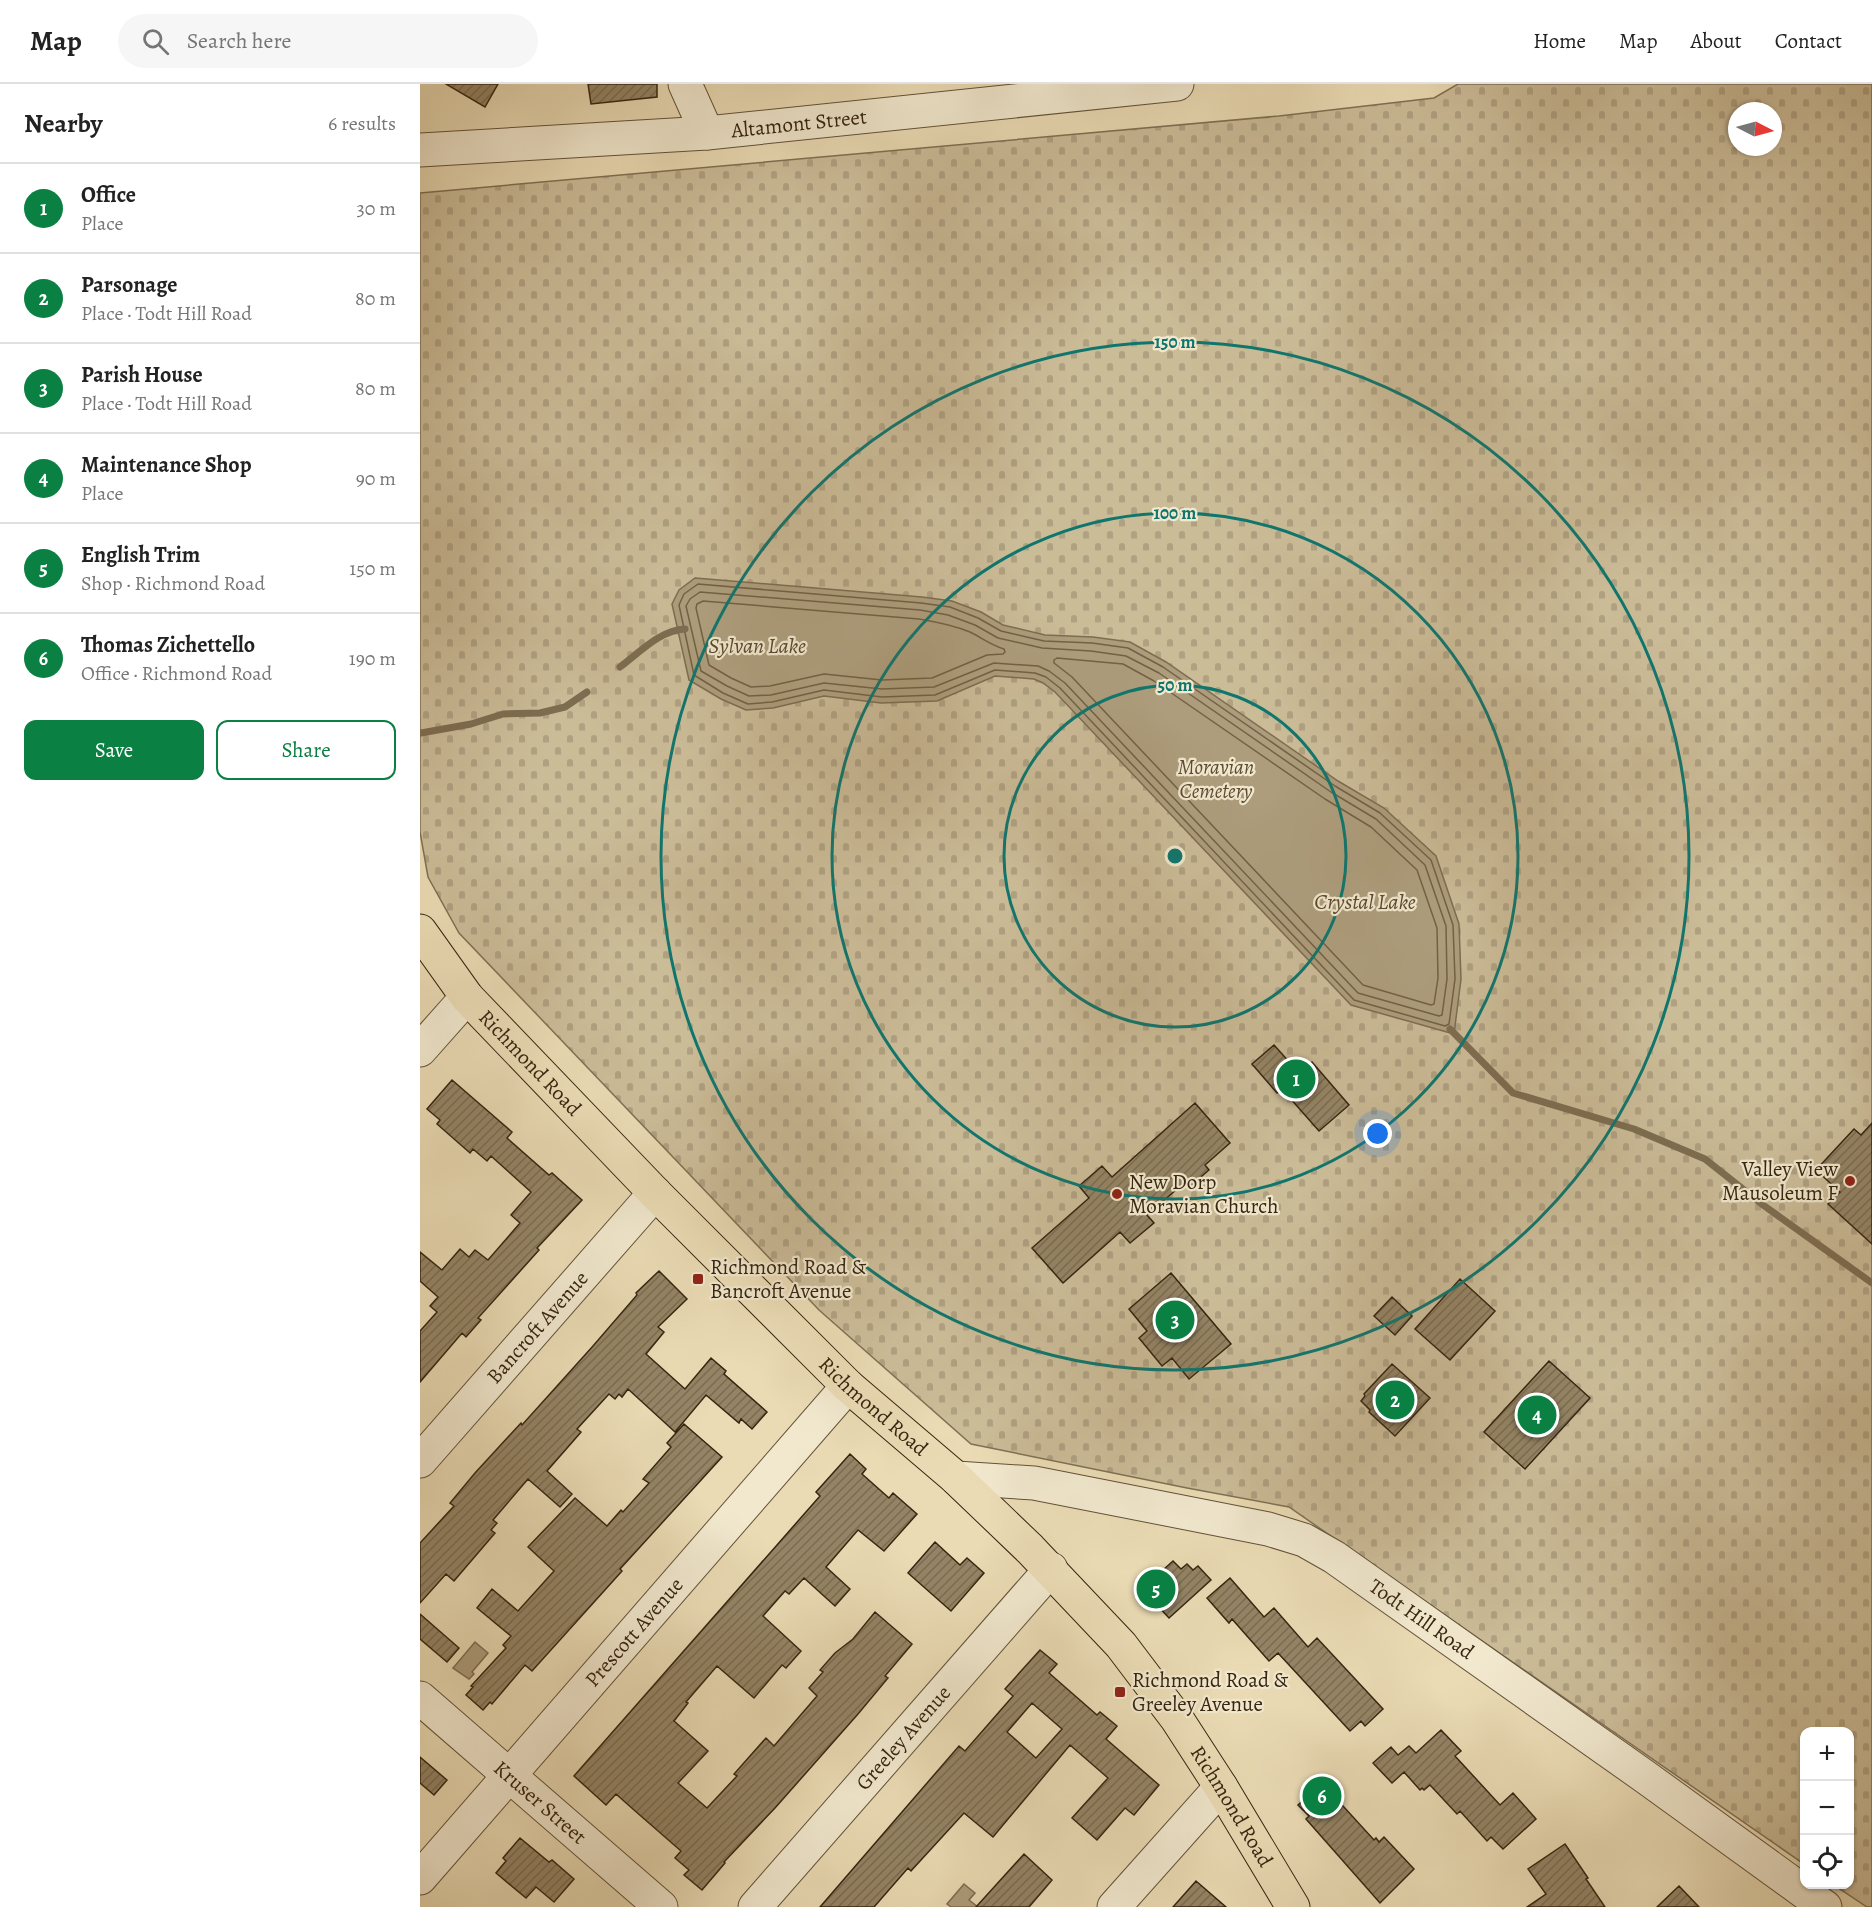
<!DOCTYPE html>
<html lang="en">
<head>
<meta charset="utf-8">
<style>
  :root { --surface:#fff; --page:#f6f6f6; --text:#222; --muted:#767676; --line:#e0e0e0; --accent:#0b8043 }
  body { margin:0; font-family:Alegreya,serif; background:var(--page); color:var(--text) }
  .controls { position:absolute; right:18px; bottom:18px; display:grid; overflow:hidden; border-radius:12px; box-shadow:0 2px 4px #0004 }
  .controls button { width:54px; height:54px; display:grid; place-items:center; padding:0; border:0; border-bottom:2px solid var(--line); background:var(--surface); color:var(--text); font:30px sans-serif }
  .compass { position:absolute; left:1308px; top:18px; width:54px; height:54px; border-radius:50%; background:var(--surface); box-shadow:0 2px 4px #0004; rotate:96deg }
  .you { position:absolute; left:958px; top:1050px; width:21px; height:21px; margin:-15px; border:4px solid #fff; border-radius:50%; background:#1a73e8; box-shadow:0 0 0 9px #1a73e833 }
  .badge { display:grid; place-items:center; width:39px; height:39px; border-radius:50%; background:var(--accent); color:#fff; font-size:20px; font-weight:700 }
  .pin { position:absolute; translate:-50% -50%; border:3px solid #fff; box-shadow:0 2px 6px #0006 }
  .list { margin:0; padding:0; list-style:none }
  h2 { display:flex; justify-content:space-between; align-items:center; height:78px; margin:0; padding:0 24px; font-size:26px }
  h2 small { font-size:20px; font-weight:400; color:var(--muted) }
  .list li { display:grid; grid-template-columns:39px 1fr auto; gap:18px; align-items:center; box-sizing:border-box; height:90px; padding:0 24px; border-top:2px solid var(--line) }
  .list b { display:block; font-size:22px; white-space:nowrap }
  .list p { margin:0; font-size:20px; white-space:nowrap; color:var(--muted) }
  .list em { font-size:20px; font-style:normal; color:var(--muted) }
  .actions { display:flex; gap:12px; padding:18px 24px }
  .actions a { flex:1; padding:14px 0; border:2px solid var(--accent); border-radius:12px; text-align:center; font-size:21px; color:var(--accent) }
  .actions .main { background:var(--accent); color:#fff }
  .icon { flex:none; width:33px; height:33px; fill:none; stroke:currentColor; stroke-width:2; stroke-linecap:round; stroke-linejoin:round }
  .map { position:relative; flex:none; width:1452px; height:1823px; overflow:hidden }
  header { display:flex; align-items:center; gap:36px; box-sizing:border-box; height:84px; padding:0 30px; background:var(--surface); border-bottom:2px solid var(--line) }
  header strong { font-size:28px }
  nav { display:flex; gap:33px; margin-inline-start:auto; font-size:21px }
  .search { width:420px; height:54px; background:var(--page); display:flex; align-items:center; gap:15px; box-sizing:border-box; padding:0 21px; border-radius:33px; color:var(--muted); font-size:22px }
  main { display:flex }
  aside { flex:1; background:var(--surface) }
  .map>svg:first-child { display:block }
  .cemetery { fill:url(#cemetery-stones); stroke:#807054; stroke-width:1.5; fill-rule:evenodd }
  .water { fill:#ad9d7c; stroke:#7d6d51; stroke-width:1.5 }
  .lines { fill:none; stroke-linecap:round; stroke-linejoin:round }
  .shore { stroke:#726146; stroke-width:1.5 }
  .stream { stroke:#7d6d51; stroke-width:7 }
  .building { fill:url(#building-hatch); stroke:#362510; stroke-width:1.5; fill-rule:evenodd }
  .minor-casing { stroke:#635239; stroke-width:35 }
  .major-casing { stroke:#362510; stroke-width:35 }
  .minor { stroke:#f1e8ce; stroke-width:33 }
  .major { stroke:#eadbb4; stroke-width:33 }
  .ring { fill:none; stroke:#0f766e; stroke-width:3 }
  .poi-dot { fill:#8f2418; stroke:#f1e8ce; stroke-width:2 }
  .labels { text-anchor:middle; dominant-baseline:central; stroke-width:4.5; stroke-linejoin:round; paint-order:stroke }
  .street-label { font-size:21px; fill:#362510; stroke:#f1e8ce }
  .park-label { font-size:21px; font-style:italic; fill:#5b4b32; stroke:#f1e8ce }
  .poi-label { font-size:21px; fill:#362510; stroke:#f1e8ce; text-anchor:start }
  .water-label { font-size:22px; font-style:italic; fill:#5a4930; stroke:#f1e8ce }
  .centre { fill:#0f766e; stroke:#f1e8ce; stroke-width:3 }
  .ring-label { font-size:18px; text-anchor:middle; font-weight:bold; fill:#0f766e; stroke:#f1e8ce; stroke-width:4.5; stroke-linejoin:round; paint-order:stroke }
</style>
</head>
<body>
<header>
<strong>Map</strong>
<div class="search"><svg class="icon" aria-label="search" viewBox="0 0 24 24"><circle cx="10" cy="10" r="6"/><path d="M15 15l6 6"/></svg>Search here</div>
<nav><a>Home</a><a>Map</a><a>About</a><a>Contact</a></nav>
</header>
<main>
<aside>
<h2>Nearby<small>6 results</small></h2>
<ul class="list">
<li><span class="badge">1</span><div><b>Office</b><p>Place</p></div><em>30 m</em></li>
<li><span class="badge">2</span><div><b>Parsonage</b><p>Place · Todt Hill Road</p></div><em>80 m</em></li>
<li><span class="badge">3</span><div><b>Parish House</b><p>Place · Todt Hill Road</p></div><em>80 m</em></li>
<li><span class="badge">4</span><div><b>Maintenance Shop</b><p>Place</p></div><em>90 m</em></li>
<li><span class="badge">5</span><div><b>English Trim</b><p>Shop · Richmond Road</p></div><em>150 m</em></li>
<li><span class="badge">6</span><div><b>Thomas Zichettello</b><p>Office · Richmond Road</p></div><em>190 m</em></li>
</ul>
<div class="actions"><a class="main">Save</a><a>Share</a></div>
</aside>
<div class="map">
<svg width="1452" height="1823" viewBox="0 0 1452 1823">
  <defs>
    <pattern id="cemetery-stones" width="16" height="16" patternUnits="userSpaceOnUse" patternTransform="scale(1.5)"><rect width="16" height="16" fill="#cbbc98"/><path d="M2 7V4a2 2 0 0 1 4 0v3zM10 15v-3a2 2 0 0 1 4 0v3z" fill="#afa182"/></pattern>
    <pattern id="building-hatch" width="6" height="6" patternUnits="userSpaceOnUse" patternTransform="scale(1.5)"><rect width="6" height="6" fill="#948465"/><path d="M-1 1l2-2M0 6l6-6M5 7l2-2" fill="none" stroke="#7a6c52"/></pattern>
  </defs>
  <rect width="100%" height="100%" fill="#eadbb4"/>
  <filter id="stains"><feTurbulence type="fractalNoise" baseFrequency=".00333" numOctaves="4"/><feColorMatrix values="0 0 0 0 .2 0 0 0 0 .09 0 0 0 0 .02 0 0 0 .5 -.17"/></filter>
  <radialGradient id="worn" r=".72"><stop offset=".6" stop-color="#630" stop-opacity="0"/><stop offset="1" stop-color="#630" stop-opacity=".3"/></radialGradient>
  <!-- cemetery -->
  <path class="cemetery" d="M1038,0h414v1823h-5l-33,-22 16,-1v-152h-46v132l-515,-357 -102,-19 -216,-44 -152,-134 -360,-377 -31,-56 -8,-45v-639l859,-77 155,-18zM1317,27h36v36h-36z"/>
  <!-- water -->
  <path class="water" d="M275,494l227,19 30,4 29,11 22,13 42,10 48,2 37,5 36,20 172,119 46,27 52,48 23,68 2,55 -7,55 -103,-29 -296,-313 -12,-9 -9,-4 -39,-3 -58,25 -56,2 -57,-7 -51,12 -27,2 -25,-11 -32,-19 -17,-76 7,-14z
    M55,1558l13,11 -16,19 2,2 -5,5 -16,-11z
    M544,1800l11,9 -6,7 9,7h-27l-4,-3z"/>
  <g class="lines">
    <!-- shore -->
    <path class="shore" d="M278,500l223,19 29,4 28,11 23,13 43,10 48,2 36,5 35,19 172,119 45,27 51,47 22,65 2,54 -6,45 -4,2 -91,-26 -294,-312 -14,-11 -11,-4 -40,-3 -60,25 -53,2 -58,-7 -52,12 -24,2 -25,-11 -29,-18 -15,-70 5,-11z
      M280,508l220,18 28,5 27,10 23,13 44,10 49,3 35,5 33,17 172,119 45,27 49,46 21,61 1,53 -5,36 -3,1 -81,-23 -293,-310 -16,-12 -11,-5 -44,-3 -60,24 -52,2 -58,-6 -53,12 -22,1 -22,-10 -26,-15 -15,-65 4,-7z
      M283,517l216,18c18,3 34,6 51,13 12,6 21,13 34,17l1,3 -2,2 -16,1 -55,23 -50,2 -58,-6 -54,12 -19,1 -20,-9 -22,-13 -13,-57 1,-4z
      M637,574l66,6 31,17 171,118 46,28 46,43 20,58 1,50 -4,26 -3,1 -68,-20 -291,-308 -18,-14v-3z"/>
    <!-- stream -->
    <path class="stream" d="M200,583c19,-14 40,-37 65,-38
      M1,649l50,-9 32,-10 37,-1 25,-6 22,-15
      M1030,945l63,64 121,36 71,30 58,46 109,78"/>
  </g>
  <!-- building -->
  <path class="building" d="M26,0h52l-13,23z
    M168,0h69v13l-66,7z
    M854,961l17,19 5,-5 8,10 8,-7 37,43 -30,26 -37,-42 -5,4 -25,-29z
    M32,996l60,52 -5,6 42,37 3,-2 30,27 -45,48 2,2 -61,68 3,2 -15,17 -4,-4 -42,49v-51l17,-19 -7,-6 8,-9 -18,-16v-29l22,18 18,-21 9,8 6,-7 13,10 32,-37 -9,-8 20,-23 -40,-36 -4,5 -14,-12 -3,4 -33,-29 3,-4 -13,-11z
    M775,1019l35,40 -25,22 4,5 -21,18 -4,-5 -37,32 7,8 -24,20 -10,-11 -57,51 -31,-35 57,-50 -10,-12 23,-20 10,11z
    M1452,1039v121l-44,-40 12,-12 -24,-22 38,-41 7,6z
    M239,1187l28,28 -29,28 6,5 -18,22 39,35 26,-31 15,13 -2,3 43,38 -15,17 -11,-10 -2,4 -33,-28 -31,37 -47,-43 -6,8 -3,-3 -4,5 -6,-5 -32,35 4,3 -34,39 25,23 -12,13 -32,-28 -35,41 4,3 -6,7 4,3 -41,48 -8,-7 -26,29v-60l34,-37 -4,-3 25,-30 46,-50 1,2 71,-79 44,-51 -1,-2z
    M751,1189l60,71 -42,35 -17,-21 -10,8 -23,-28 8,-7 -18,-22z
    M1040,1195l35,32 -45,49 -35,-31z
    M972,1213l20,19 -17,19 -21,-19z
    M1129,1277l41,37 -65,71 -41,-37z
    M972,1280l38,34 -35,38 -26,-24 1,-2 -9,-9 4,-5 -1,-2z
    M264,1340l38,33 -102,112 2,2 -90,100 -7,-6 -33,39 -2,-2 -7,8 -17,-15 7,-8 -2,-1 35,-38 -3,-3 8,-9 -34,-28 15,-19 26,22 36,-40 -26,-24 47,-49 32,28 14,-16 2,2 26,-29 -6,-4 28,-32 -4,-4z
    M430,1370l16,15 -4,5 27,24 4,-5 24,21 -33,37 -26,-21 -32,37 24,22 -15,17 -31,-28 -15,16 -4,-3 -22,25 38,35 -15,17 -4,-3 -28,33 -37,-32 -31,36 2,1 -14,18 34,30 -30,32 29,25 30,-32 -3,-2 32,-36 8,8 43,-50 -8,-8 14,-16 -3,-2 15,-17 18,-14 22,-27 37,32 -27,32 3,2 -30,36 -83,94 -51,54 1,1 -23,27 -18,-15 5,-5 -14,-12 6,-7 -47,-41 -18,-16 -10,11 -32,-29 246,-280 -4,-4z
    M515,1458l25,23 7,-7 17,15 -33,38 -43,-38z
    M753,1477l8,8 6,-5 6,6 5,-4 13,14 -42,38 -27,-29z
    M810,1494l34,39 10,-9 34,39 9,-9 66,71 -18,17 -4,-5 -11,10 -72,-78 -9,8 -37,-42 -3,4 -22,-25z
    M0,1530l39,34 -12,14 -27,-23z
    M620,1566l17,14 -8,9 48,42 3,-3 17,14 -11,13 53,46 -25,30 -9,-7 -28,32 -25,-22 36,-40 -38,-33 -77,92 -29,-24 -53,58 -3,-3 -34,39h-54l139,-161 6,5 48,-55 -8,-7zM612,1619l30,26 -26,29 -29,-26z
    M1021,1646l20,21 -6,5 45,49 13,-12 23,26 -33,30 -12,-12 -4,4 -27,-30 -3,3 -27,-29 -6,5 -2,-2 -2,2 -16,-18 -12,11 -19,-20 18,-16 7,8 11,-9 7,7z
    M0,1673l27,23 -13,15 -14,-12z
    M902,1699l52,57 2,-2 3,4 5,-5 30,32 -34,34 -74,-84 3,-3 -11,-11z
    M100,1754l29,24 3,-2 22,19 -20,23 -18,-15 -10,11 -30,-25 10,-12 -3,-3z
    M1145,1760l23,34 -2,1 19,28h-78l19,-13 -18,-25z
    M604,1770l28,26 -23,27h-53z
    M776,1797l30,26h-53z
    M1259,1802l20,21h-42z"/>
  <g class="lines">
    <defs>
      <g id="minor">
        <path d="M265,0l22,49"/>
        <path id="s1" d="M0,66l287,-17 470,-49"/>
        <path d="M0,966l47,-53"/>
        <path id="s2" d="M0,1377l235,-268"/>
        <path id="s3" d="M536,1394l78,5 234,46 36,11 30,17 310,219 181,131"/>
        <path id="s4" d="M0,1614l241,209"/>
        <path id="s5" d="M0,1794l428,-492"/>
        <path id="s6" d="M335,1823l296,-338"/>
        <path d="M694,1823l107,-120"/>
      </g>
      <g id="major">
        <path id="s7" d="M0,847l47,66 188,196 193,193 108,92 74,71 91,96 56,74 44,68 72,120"/>
      </g>
    </defs>
    <!-- minor casing -->
    <use href="#minor" class="minor-casing"/>
    <!-- major casing -->
    <use href="#major" class="major-casing"/>
    <!-- minor -->
    <use href="#minor" class="minor"/>
    <!-- major -->
    <use href="#major" class="major"/>
  </g>
  <!-- distance rings -->
  <g class="ring">
    <circle cx="755" cy="772" r="171"/>
    <circle cx="755" cy="772" r="343"/>
    <circle cx="755" cy="772" r="514"/>
  </g>
  <!-- markers -->
  <g class="poi-dot">
    <circle cx="1430" cy="1097" r="6"/>
    <circle cx="697" cy="1110" r="6"/>
    <rect x="272" y="1189" width="12" height="12" rx="3"/>
    <rect x="694" y="1602" width="12" height="12" rx="3"/>
  </g>
  <g class="labels">
    <!-- street labels -->
    <g class="street-label">
      <text stroke="none"><textPath href="#s1" startOffset="380">Altamont Street</textPath></text>
      <text stroke="none"><textPath href="#s7" startOffset="172">Richmond Road</textPath></text>
      <text stroke="none"><textPath href="#s2" startOffset="178">Bancroft Avenue</textPath></text>
      <text stroke="none"><textPath href="#s7" startOffset="658">Richmond Road</textPath></text>
      <text stroke="none"><textPath href="#s3" startOffset="496">Todt Hill Road</textPath></text>
      <text stroke="none"><textPath href="#s5" startOffset="326">Prescott Avenue</textPath></text>
      <text stroke="none"><textPath href="#s6" startOffset="225">Greeley Avenue</textPath></text>
      <text stroke="none"><textPath href="#s4" startOffset="159">Kruser Street</textPath></text>
      <text stroke="none"><textPath href="#s7" startOffset="1198">Richmond Road</textPath></text>
    </g>
    <!-- park labels -->
    <g class="park-label">
      <text x="796" y="683">Moravian<tspan x="796" dy="24">Cemetery</tspan></text>
    </g>
    <!-- poi labels -->
    <g class="poi-label">
      <text x="1418" y="1085" text-anchor="end">Valley View<tspan x="1418" dy="24">Mausoleum F</tspan></text>
      <text x="709" y="1098">New Dorp<tspan x="709" dy="24">Moravian Church</tspan></text>
      <text x="290" y="1183">Richmond Road &amp;<tspan x="290" dy="24">Bancroft Avenue</tspan></text>
      <text x="712" y="1596">Richmond Road &amp;<tspan x="712" dy="24">Greeley Avenue</tspan></text>
    </g>
    <!-- water labels -->
    <g class="water-label">
      <text x="337" y="562">Sylvan Lake</text>
      <text x="945" y="818">Crystal Lake</text>
    </g>
  </g>
  <circle cx="755" cy="772" r="9" class="centre"/>
  <g class="ring-label">
    <text x="755" y="264">150 m</text>
    <text x="755" y="435">100 m</text>
    <text x="755" y="607">50 m</text>
  </g>
  <rect width="100%" height="100%" filter="url(#stains)"/>
  <rect width="100%" height="100%" fill="url(#worn)"/>
</svg>
<div class="controls">
<button>+</button>
<button>−</button>
<button><svg class="icon" aria-label="locate" viewBox="0 0 24 24"><circle cx="12" cy="12" r="6"/><path d="M12 2v4M12 18v4M2 12h4M18 12h4"/></svg></button>
</div>
<svg class="compass" viewBox="-18 -18 36 36"><path d="M0-13l5 13h-10z" fill="#e53935"/><path d="M0 13l5-13h-10z" fill="#767676"/></svg>
<div class="you"></div>
<div class="pin badge" style="left:876px;top:995px">1</div>
<div class="pin badge" style="left:975px;top:1316px">2</div>
<div class="pin badge" style="left:755px;top:1236px">3</div>
<div class="pin badge" style="left:1117px;top:1331px">4</div>
<div class="pin badge" style="left:736px;top:1505px">5</div>
<div class="pin badge" style="left:902px;top:1712px">6</div>
</div>
</main>
</body>
</html>
